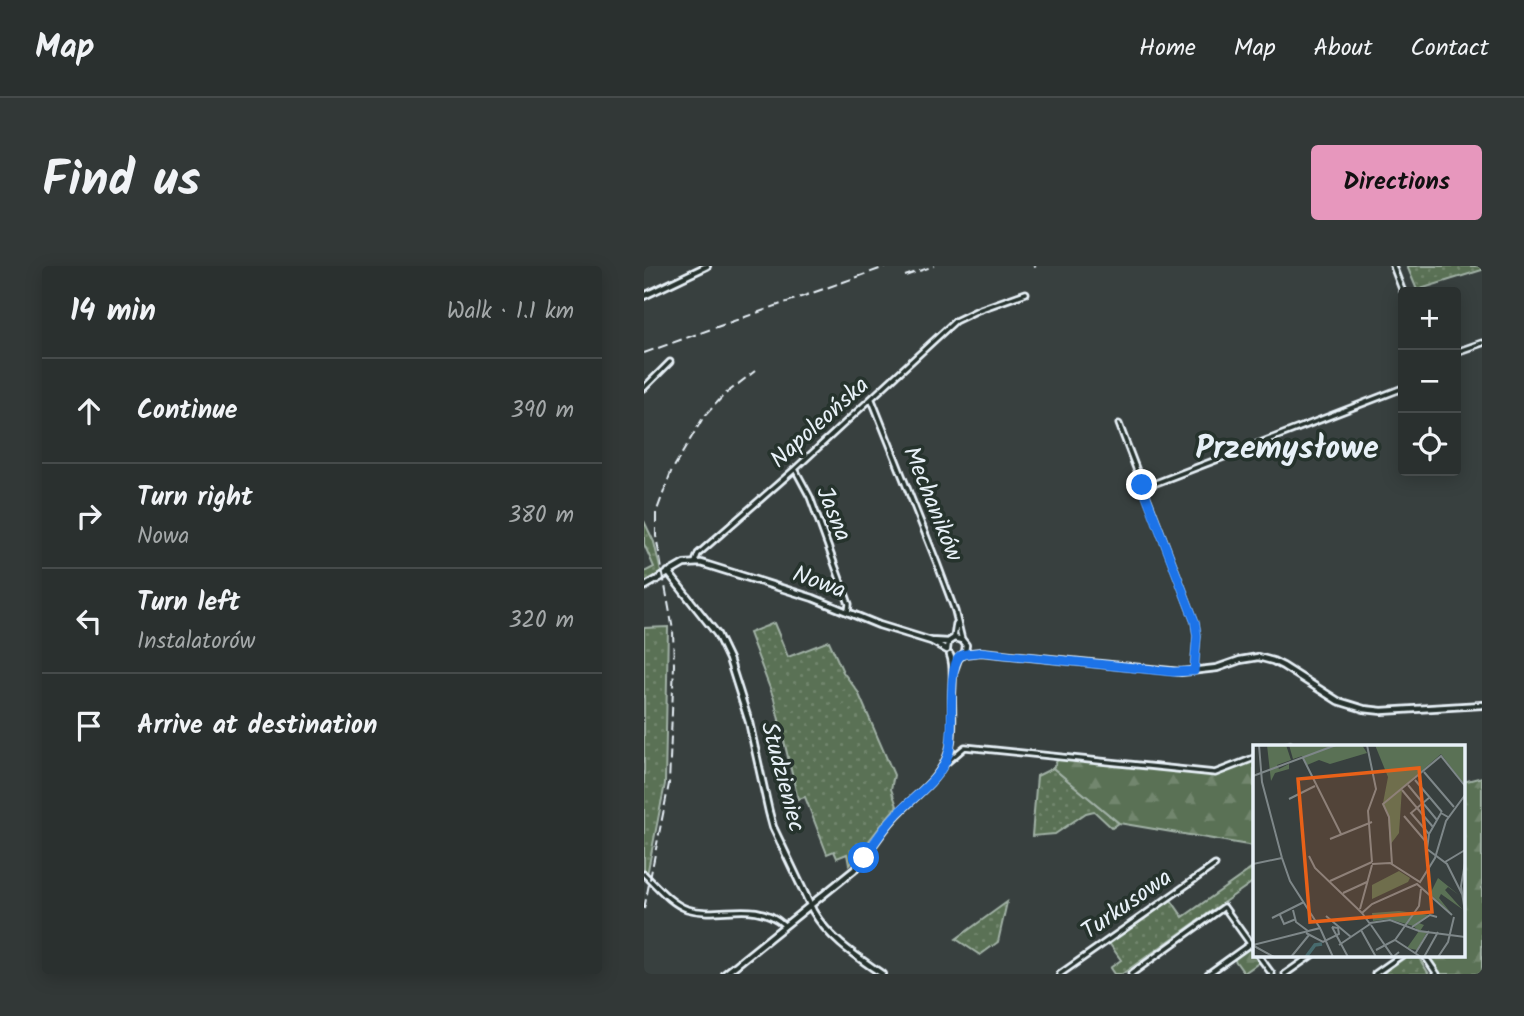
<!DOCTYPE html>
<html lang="en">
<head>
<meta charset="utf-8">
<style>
  :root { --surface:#2a302f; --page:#323837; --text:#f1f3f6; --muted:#a5a9aa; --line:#464b4b; --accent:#e797bd }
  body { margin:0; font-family:Kalam,sans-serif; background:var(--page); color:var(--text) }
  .controls { position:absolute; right:21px; top:21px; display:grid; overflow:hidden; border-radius:7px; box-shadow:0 4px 18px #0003 }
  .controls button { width:63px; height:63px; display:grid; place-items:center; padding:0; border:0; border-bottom:2px solid var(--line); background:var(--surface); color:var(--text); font:35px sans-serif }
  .stop { position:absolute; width:21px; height:21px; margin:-16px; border:5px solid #1a73e8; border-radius:50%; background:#fff }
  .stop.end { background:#1a73e8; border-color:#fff; box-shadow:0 2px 7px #0008 }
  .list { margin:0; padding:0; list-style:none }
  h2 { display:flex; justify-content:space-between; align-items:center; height:91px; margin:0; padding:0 28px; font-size:30px }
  h2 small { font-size:23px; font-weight:400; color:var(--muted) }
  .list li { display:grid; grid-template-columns:46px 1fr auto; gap:21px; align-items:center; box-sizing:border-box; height:105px; padding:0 28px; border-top:2px solid var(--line) }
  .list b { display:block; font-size:26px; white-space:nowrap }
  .list p { margin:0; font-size:23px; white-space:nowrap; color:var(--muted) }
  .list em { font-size:23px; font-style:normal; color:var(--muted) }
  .icon { flex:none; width:38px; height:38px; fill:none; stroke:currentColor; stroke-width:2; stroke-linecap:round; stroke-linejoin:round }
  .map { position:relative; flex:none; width:838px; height:708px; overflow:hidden; border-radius:7px }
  header { display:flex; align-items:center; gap:42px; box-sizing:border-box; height:98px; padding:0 35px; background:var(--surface); border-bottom:2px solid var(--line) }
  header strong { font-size:33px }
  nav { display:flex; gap:38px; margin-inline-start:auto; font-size:24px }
  .intro { display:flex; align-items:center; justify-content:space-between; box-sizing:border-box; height:168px; padding:0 42px }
  h1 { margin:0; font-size:49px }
  .button { padding:18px 32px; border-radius:7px; background:var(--accent); color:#111; font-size:24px; font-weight:700 }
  main { display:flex; gap:42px; padding:0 42px }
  aside { flex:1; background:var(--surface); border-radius:7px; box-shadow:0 4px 18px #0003 }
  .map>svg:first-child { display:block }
  .grass { fill:url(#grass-dots); stroke:#a1b1a6; stroke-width:2 }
  .forest { fill:url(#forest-firs); stroke:#a1b1a6; stroke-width:2 }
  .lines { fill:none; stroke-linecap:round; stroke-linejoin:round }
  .street-casing { stroke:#e8f1f8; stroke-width:9 }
  .secondary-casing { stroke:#e8f1f8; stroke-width:10 }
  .street { stroke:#26332d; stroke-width:3.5 }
  .secondary { stroke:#26332d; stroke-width:4.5 }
  .rail { stroke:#e8f1f8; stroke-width:2; stroke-dasharray:10 5; stroke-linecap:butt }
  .route { stroke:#1a73e8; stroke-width:9 }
  .labels { text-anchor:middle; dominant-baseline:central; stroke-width:7; stroke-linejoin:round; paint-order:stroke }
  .street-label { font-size:24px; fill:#e8f1f8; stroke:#26332d }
  .district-label { font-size:32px; font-weight:bold; fill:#e8f1f8; stroke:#26332d }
  .inset-river { fill:none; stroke:#486b6e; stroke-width:3.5 }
  .inset-road { fill:none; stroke:#7e8789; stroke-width:2 }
  .view { fill:#e86118; fill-opacity:0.15; stroke:#e86118; stroke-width:3.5 }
  .inset-edge { fill:none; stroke:#e8f1f8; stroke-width:3.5 }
</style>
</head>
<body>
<header>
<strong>Map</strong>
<nav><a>Home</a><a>Map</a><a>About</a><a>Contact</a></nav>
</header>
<div class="intro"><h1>Find us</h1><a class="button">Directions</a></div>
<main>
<aside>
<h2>14 min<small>Walk · 1.1 km</small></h2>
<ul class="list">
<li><svg class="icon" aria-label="ahead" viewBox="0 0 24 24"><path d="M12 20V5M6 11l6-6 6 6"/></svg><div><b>Continue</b></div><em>390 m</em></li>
<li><svg class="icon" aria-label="right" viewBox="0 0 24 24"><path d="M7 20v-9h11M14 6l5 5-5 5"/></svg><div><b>Turn right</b><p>Nowa</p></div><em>380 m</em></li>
<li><svg class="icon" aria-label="left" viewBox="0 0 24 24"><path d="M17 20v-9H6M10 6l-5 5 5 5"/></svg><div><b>Turn left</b><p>Instalatorów</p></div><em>320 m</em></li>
<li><svg class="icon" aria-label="arrive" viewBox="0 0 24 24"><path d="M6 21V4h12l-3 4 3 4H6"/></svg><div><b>Arrive at destination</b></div></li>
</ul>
</aside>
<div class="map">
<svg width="838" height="708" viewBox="0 0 838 708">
  <defs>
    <pattern id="grass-dots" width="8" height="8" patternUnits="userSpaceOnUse" patternTransform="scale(1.75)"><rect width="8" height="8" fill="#5a7155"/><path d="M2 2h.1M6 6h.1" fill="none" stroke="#72866e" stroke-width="1.8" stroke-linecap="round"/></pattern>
    <pattern id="forest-firs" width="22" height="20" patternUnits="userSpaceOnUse" patternTransform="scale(1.75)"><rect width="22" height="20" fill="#5a7155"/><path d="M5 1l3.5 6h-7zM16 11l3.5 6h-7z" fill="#72866e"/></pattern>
  </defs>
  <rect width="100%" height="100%" fill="#38403f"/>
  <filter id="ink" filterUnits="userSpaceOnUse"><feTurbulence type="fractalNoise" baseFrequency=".0143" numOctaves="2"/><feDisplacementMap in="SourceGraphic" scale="14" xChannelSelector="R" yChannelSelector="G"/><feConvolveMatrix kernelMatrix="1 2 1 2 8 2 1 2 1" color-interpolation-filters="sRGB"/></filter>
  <g filter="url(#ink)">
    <!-- grass -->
    <path class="grass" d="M763,0h75v4l-65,20z
      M0,255l10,21 7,30 -17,11v-11l10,-5 -10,-23z
      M130,357l14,34 41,-16 14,31 15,20 36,83 -3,14 6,17c-17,19 -31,40 -48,59l-2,-11 -10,4 -3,-7 -7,3 -22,-57 -7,2 -24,-100 -25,-66z
      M24,361l-3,157 -18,91 -3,-3v-244z
      M409,502l66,55 -7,5 -18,-17 -8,2 -31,21 -23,2 5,-60z
      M610,601v14l-132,93h-8l-4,-6 11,-8 -12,-17 62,-43 12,17z
      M363,636l-9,40 -18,13 -24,-16z
      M765,689h8l12,19h-47z"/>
    <!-- forest -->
    <path class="forest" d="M415,491l101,8 63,8 31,-12v85l-135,-23 -66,-55z
      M838,511v197h-42l-14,-19h37v-173z
      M606,682l10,14 -16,11 -10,-14z"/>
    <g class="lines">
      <defs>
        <path id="street" d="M749,0l10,26
          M812,86l26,-9
          M0,122l26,-26
          M228,134l65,163 18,48 7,29
          M475,158l76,198 2,14 -3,34
          M151,203l15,28 39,107 -1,8
          M499,222l260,-100
          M51,296l3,-8 97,-85 160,-148 23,-11 48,-17
          M310,372l2,-14
          M642,480l4,-1 1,1
          M301,498l20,-17 250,26 39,-15
          M0,608c13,12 26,29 43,35 33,10 68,-11 97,16
          M614,689l14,19
          M780,689l13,19
          M416,708l155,-109
          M487,708l93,-67 30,42
          M564,708l46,-33
          M641,708l27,-19
          M731,708l27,-19"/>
        <path id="secondary" d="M0,30l63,-30
          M24,306l49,62 12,25 20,63 20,90 4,15 40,84c16,28 43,45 69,63
          M0,321l40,-23 17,-1 112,35 66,27 52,16 16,9
          M287,375l17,1
          M303,383l1,-7 6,-4 8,2 4,5 -1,7 -7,7 -5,14
          M319,388l18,-2 200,20 36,-4 23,-8 18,-3 15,4 10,5 55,35 26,8 18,2 100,-6
          M81,708l129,-104c15,-16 25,-36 40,-52 17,-20 43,-35 53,-61 7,-17 5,-41 5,-59 0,-14 3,-31 -2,-43"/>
      </defs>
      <!-- street casing -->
      <use href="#street" class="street-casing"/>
      <!-- secondary casing -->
      <use href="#secondary" class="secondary-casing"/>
      <!-- street -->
      <use href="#street" class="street"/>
      <!-- secondary -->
      <use href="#secondary" class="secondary"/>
      <!-- rail -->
      <path class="rail" d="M390,1l2,-1
        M261,10l29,-10
        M0,87l244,-87
        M0,643l25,-125 5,-119 -1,-35 -17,-94v-23l15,-41 32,-54 21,-23 31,-24"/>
    </g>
  </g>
  <g class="lines" filter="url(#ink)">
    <!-- route -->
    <path class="route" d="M220,592c10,-15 20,-31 33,-44 18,-19 45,-35 52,-62 6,-21 -3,-83 11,-96 6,-4 14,-2 21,-4l192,20 21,-1 3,-35 -2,-14 -53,-137"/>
  </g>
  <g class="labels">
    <!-- street labels -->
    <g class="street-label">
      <text transform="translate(176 157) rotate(-42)">Napoleońska</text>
      <text transform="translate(288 238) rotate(68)">Mechaników</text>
      <text transform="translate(189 248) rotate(68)">Jasna</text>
      <text transform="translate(175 317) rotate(20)">Nowa</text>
      <text transform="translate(138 511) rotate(75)">Studzieniec</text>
      <text transform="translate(483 639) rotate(-35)">Turkusowa</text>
    </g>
    <!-- district labels -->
    <g class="district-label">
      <text x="643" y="183">Przemysłowe</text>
    </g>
  </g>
  <!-- overview -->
  <g transform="translate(609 479)">
    <rect width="212" height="212" fill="#38403f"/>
    <path d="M146,126l11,7 -2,4 -36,17v-14zM146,166l31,4 -11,8 5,2 -4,6 7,1 -10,18 -10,-2 12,-17 -6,-5 -24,-7 -16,2 -1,-8z" fill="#5a7155"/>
    <path d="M14,0h19l5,15 -14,5 2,4 10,-5v5l-14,4 -4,8zM36,0h73l5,8 -37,11 -11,-4 -12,5 -5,-9 -9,3zM122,0h90l-2,38 -22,-29 -39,34 -3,45 -9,12 -2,-29 -5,-13 5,-26zM185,133l21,17 -11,-8 -3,3 17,19 -21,-15 -2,4 12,15 -21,-19z" fill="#5a7155"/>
    <path class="inset-river" d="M53,212l9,-12 7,-1"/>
    <path class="inset-road" d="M114,0l9,44 -8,22 4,51M50,13l38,76M171,27l30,35M0,31l83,-31M162,35l27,32M155,40l29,35M149,45l31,37M36,54l26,-13M151,71l23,27M195,72l-7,-4 -12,21 -2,15 20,15 15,30M176,89l-18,-21 19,-16M77,94l42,-17M56,111l6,12 47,45M192,117l20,-12M212,118l-4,23 4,26M0,119l29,-6M119,119l18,-1 30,19 15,-24 11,-37 19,-26M139,119l-3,-47 -6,-13 58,-48 24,30M77,136l42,-19M90,148l24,-11M107,164l12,-44M40,165l3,12 12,9M27,170l4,9 12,-5M73,171l25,21M19,173l32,-16M117,178l20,-3 29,11 46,6M118,180l22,32 6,-5M79,182l16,30M159,182l18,-12 7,2M67,183l13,29M108,185l15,27M53,188l17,9 16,-8 -1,-6 -6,-1M142,195l26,17M0,200l67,-17 -30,-47 -8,-23 -20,-76 -3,-37M86,200l31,-21 -8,-11 10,-9 45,-20 35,31M1,201l20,11M123,205l19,-10 24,-34 2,-17M162,209l14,-23M38,212l18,-22M171,212l14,-25M185,212l10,-15 6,-25"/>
    <path class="view" d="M166,23l13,144 -122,10 -12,-143z"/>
    <rect width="212" height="212" class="inset-edge"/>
  </g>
</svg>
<div class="controls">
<button>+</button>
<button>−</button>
<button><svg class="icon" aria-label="locate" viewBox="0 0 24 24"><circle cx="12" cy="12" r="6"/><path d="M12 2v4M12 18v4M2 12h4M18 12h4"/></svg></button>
</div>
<div class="stop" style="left:220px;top:592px"></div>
<div class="stop end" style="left:498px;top:219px"></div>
</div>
</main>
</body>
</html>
